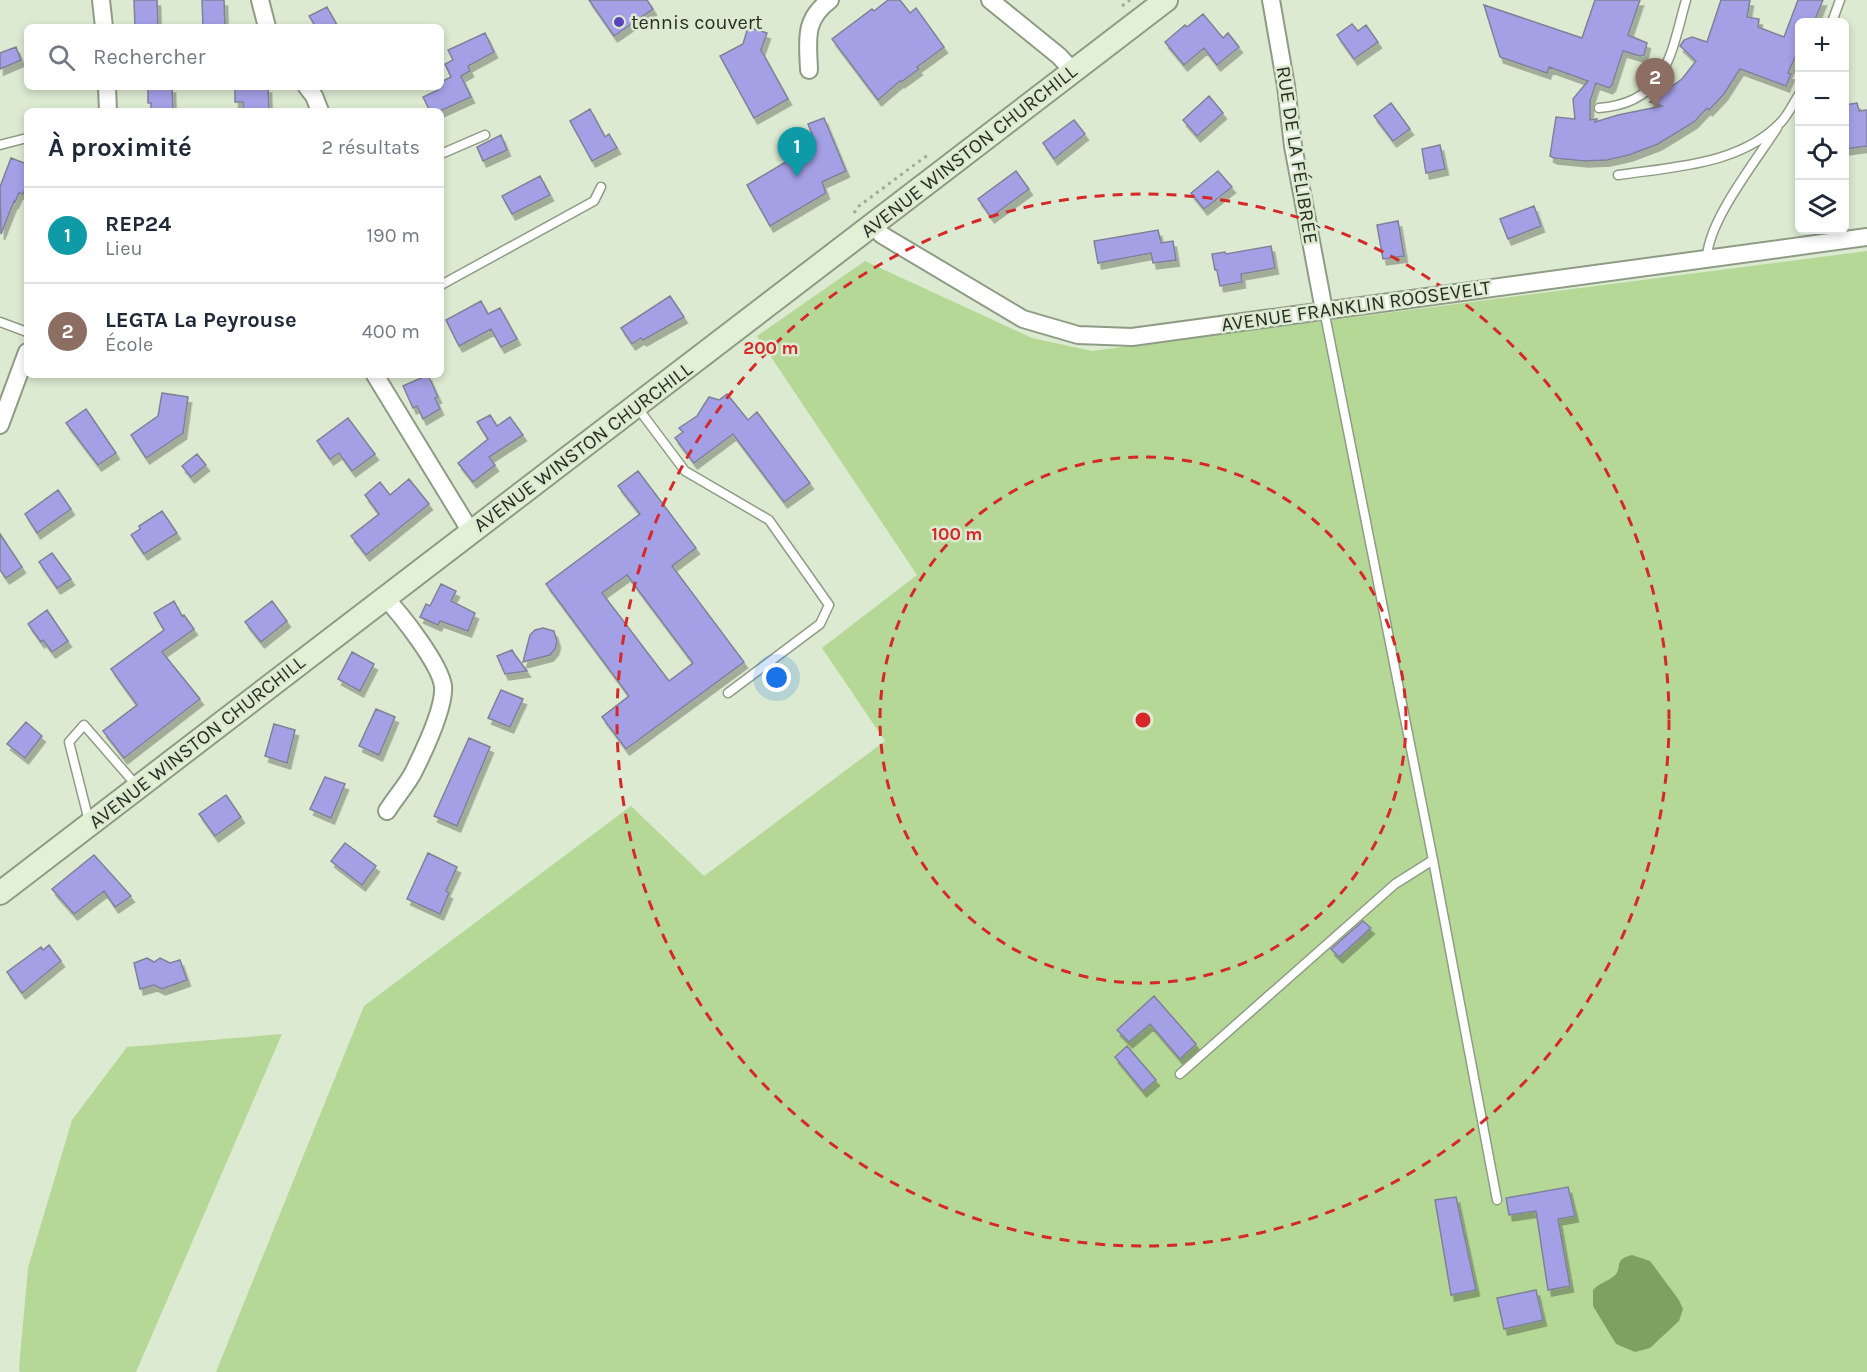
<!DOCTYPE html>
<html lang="fr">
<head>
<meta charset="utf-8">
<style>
  :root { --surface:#fff; --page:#f6f6f7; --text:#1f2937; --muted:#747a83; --line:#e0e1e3; --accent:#5a43bb }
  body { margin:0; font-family:Karla,sans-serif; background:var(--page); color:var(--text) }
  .controls { position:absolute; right:18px; top:18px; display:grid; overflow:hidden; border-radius:9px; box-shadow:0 3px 9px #0003 }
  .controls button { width:54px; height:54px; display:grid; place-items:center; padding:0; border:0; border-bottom:2px solid var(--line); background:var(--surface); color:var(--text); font:30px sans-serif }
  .you { position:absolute; left:777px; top:678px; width:21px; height:21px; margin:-15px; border:4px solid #fff; border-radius:50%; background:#1a73e8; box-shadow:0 0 0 9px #1a73e833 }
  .badge { display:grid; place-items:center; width:39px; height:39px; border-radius:50%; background:var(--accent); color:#fff; font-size:20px; font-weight:700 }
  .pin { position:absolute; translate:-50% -50px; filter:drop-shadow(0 2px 3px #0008) }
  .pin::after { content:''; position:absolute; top:32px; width:21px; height:18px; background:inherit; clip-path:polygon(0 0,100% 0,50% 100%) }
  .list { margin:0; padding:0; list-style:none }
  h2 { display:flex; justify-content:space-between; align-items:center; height:78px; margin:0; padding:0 24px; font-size:26px }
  h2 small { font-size:20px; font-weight:400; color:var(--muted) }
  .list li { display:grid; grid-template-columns:39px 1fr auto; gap:18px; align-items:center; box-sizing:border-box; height:96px; padding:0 24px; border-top:2px solid var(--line) }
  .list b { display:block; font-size:22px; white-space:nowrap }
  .list p { margin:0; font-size:20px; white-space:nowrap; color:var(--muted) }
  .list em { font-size:20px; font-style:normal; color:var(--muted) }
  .icon { flex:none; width:33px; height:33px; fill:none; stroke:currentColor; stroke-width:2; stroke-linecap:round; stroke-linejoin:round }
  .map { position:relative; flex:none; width:1867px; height:1372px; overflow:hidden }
  .search { position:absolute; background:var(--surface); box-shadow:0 3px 9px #0003; left:24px; top:24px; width:420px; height:66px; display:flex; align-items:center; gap:15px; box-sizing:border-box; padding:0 21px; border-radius:9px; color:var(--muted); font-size:22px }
  .panel { position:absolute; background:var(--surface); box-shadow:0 3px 9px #0003; left:24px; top:108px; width:420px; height:270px; border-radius:9px }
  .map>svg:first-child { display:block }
  .green { fill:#b5d897 }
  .water { fill:#7fa15f }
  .building { fill:#a4a0e6; stroke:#808098; stroke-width:1.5; fill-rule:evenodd; filter:url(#shadow) }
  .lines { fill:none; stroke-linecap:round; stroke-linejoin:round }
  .lane-casing { stroke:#8f9c85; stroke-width:11 }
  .street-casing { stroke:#8f9c85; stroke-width:20 }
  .secondary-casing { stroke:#8f9c85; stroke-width:26 }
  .path { stroke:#9fab97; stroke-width:3; stroke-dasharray:3 4.5; stroke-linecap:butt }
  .lane { stroke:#fff; stroke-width:8 }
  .street { stroke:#fff; stroke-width:16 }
  .secondary { stroke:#e2f0d6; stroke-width:22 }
  .ring { fill:none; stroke:#d62828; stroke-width:3; stroke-dasharray:10 8 }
  .poi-dot { fill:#5a43bb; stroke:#dcead1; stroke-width:2 }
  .labels { text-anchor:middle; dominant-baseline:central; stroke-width:5; stroke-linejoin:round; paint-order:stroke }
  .poi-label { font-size:20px; fill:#292f25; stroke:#dcead1; text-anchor:start }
  .street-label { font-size:20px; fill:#292f25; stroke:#dcead1 }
  .centre { fill:#d62828; stroke:#dcead1; stroke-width:3 }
  .ring-label { font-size:18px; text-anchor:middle; font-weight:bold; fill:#d62828; stroke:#dcead1; stroke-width:5; stroke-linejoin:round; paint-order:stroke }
</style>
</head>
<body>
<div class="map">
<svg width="1867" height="1372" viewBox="0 0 1867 1372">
  <defs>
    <filter id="shadow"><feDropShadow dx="3.5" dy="6" stdDeviation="0" flood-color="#0004"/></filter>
  </defs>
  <rect width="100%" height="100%" fill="#dcead1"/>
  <!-- green -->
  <path class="green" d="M1867,251v1121h-1651l148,-366 267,-200 73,70 181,-135 -63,-93 95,-73 -160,-239 108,-75 167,77 60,13z
    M282,1034l-146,338h-116l-1,-4 9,-100 44,-148 55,-73z"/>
  <!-- water -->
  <path class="water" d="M1632,1255l18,6 29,39 4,9 -4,12 -29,27 -15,4 -19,-8 -23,-38v-16c6,-7 14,-8 21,-14 10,-9 -2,-16 18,-21z"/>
  <!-- building -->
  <path class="building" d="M134,0h23l1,27h-23z
    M202,0h22l1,27h-22z
    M589,0h58l6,9 -39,27z
    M888,0h12l10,13 6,-5 28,39 -27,20 2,2 -18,13 -1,-1 -22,19 -46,-61 40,-30 2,2z
    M1595,0h45l-12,35 19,8 -3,12 -4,1 -17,-5 -11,34 -3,3 -13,-5 -6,18v19l7,-1 -2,3 23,-7 44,-9 -12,-4 32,-23 14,-18 -16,-15 4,-6 8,-3 15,5 14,-42h29l-3,17 12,2 -1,8 26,10 14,-37h25l-9,22h-14v24l-12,27 3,1 -5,12 -46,-17 -16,25 -15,16 -2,-2 -13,14 -36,22 -29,11 -22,5 -22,1 -31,-3 -4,-2 6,-39 19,2 -2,-20 15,-18 -39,-14 -2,6 -47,-16 -16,-52 98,33z
    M327,7l11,20h-22l-7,-11z
    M1203,14l20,24 5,-5 11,14 -22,18 -13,-17 -20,17 -19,-23 20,-17 2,2z
    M1352,24l6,7 8,-6 12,17 -24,17 -17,-24z
    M748,27l19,6 -6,17 27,49 -34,19 -34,-62 23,-12z
    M485,33l9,19 -26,14 2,5 -9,5 10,21 -31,14h-10l-7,-14 15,-7 -2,-3h5v-5l10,-5 -6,-13 8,-4 -5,-10z
    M16,47l5,13 -21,9v-16z
    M148,87h24l1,24h-22v-8h-3z
    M235,87h33l1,24h-25l-1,-9h-8z
    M1209,96l14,17 -26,23 -14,-16z
    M1391,103l19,26 -17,12 -19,-25z
    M1857,103l2,8 8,-1v36l-22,3v-44z
    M590,109l15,28 4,-3 8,14 -25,13 -22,-40z
    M824,118l22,53 -24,11 4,11 -56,33 -23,-41 69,-41 -8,-20z
    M1074,120l11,14 -31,25 -11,-16z
    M501,135l6,15 -24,11 -6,-14z
    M1440,145l5,24 -19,4 -4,-24z
    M11,158l16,6v20l-4,10 -4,-1 -4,9 -1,-1 -13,33 -1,-47z
    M1016,171l13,18 -38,28 -13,-18z
    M1218,171l14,16 -28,22 -13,-16z
    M540,176l10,19 -38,19 -10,-18z
    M1534,206l7,20 -33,13 -8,-20z
    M1398,221l6,35 -21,3 -6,-34z
    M1158,230l3,13 12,-2 3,19 -23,3 -2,-10 -53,10 -4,-22z
    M1271,246l4,22 -34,6 1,8 -22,4 -3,-16h-2l-3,-16 13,-2 1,2z
    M670,296l14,21 -41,23 -2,-2 -9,6 -11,-16z
    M481,301l7,13 12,-6 17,31 -16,8 -10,-18 -32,17 -13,-26z
    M428,375l10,22 -3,1 5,11 -17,10 -6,-13 -4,2 -10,-22z
    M162,393l26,4 -5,36 -37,25 -15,-23 27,-19z
    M727,394l21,26 9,-8 53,71 -26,19 -51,-68 -39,29 -19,-25 8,-6 -4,-4 18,-12 12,-19 10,3z
    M86,409l30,44 -18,12 -32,-42z
    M490,415l7,11 13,-9 13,18 -34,22 6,8 -22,17 -15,-19 30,-24 -11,-17z
    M348,418l27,36 -23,17 -13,-18 -9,6 -13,-18z
    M197,454l9,11 -15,12 -9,-11z
    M638,471l58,77 -24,18 72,96 -118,87 -24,-32 27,-21 -83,-112 94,-70 -22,-28zM627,575l66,88 -24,18 -67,-88z
    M409,479l20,25 -63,51 -15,-19 28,-22 -14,-19 15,-13 10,13z
    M58,490l13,19 -34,24 -12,-19z
    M162,511l15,22 -33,21 -13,-19 9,-6 -1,-3z
    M0,534l22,33 -16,11 -6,-8z
    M52,553l19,26 -14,9 -18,-26z
    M441,584l15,7 -5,10 24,12 -7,18 -28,-10 -2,4 -18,-8 6,-13 4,2z
    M174,601l8,15 2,-1 10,14 -32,23 38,47 -76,59 -21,-27 34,-26 -26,-36 53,-39 -10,-17z
    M272,601l15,20 -26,21 -16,-20z
    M47,610l21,31 -16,11 -9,-12 -2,2 -13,-18z
    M543,628l11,3 3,11 -2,7 -5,6 -27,7 7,-27 5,-5z
    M512,650l3,5 12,16 -22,3 -8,-18z
    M352,652l22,12 -14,27 -22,-12z
    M501,690l22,9 -13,28 -22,-9z
    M376,709l19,8 -16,38 -20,-9z
    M26,722l16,14 -17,22 -18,-14z
    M274,724l21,6 -8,33 -22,-7z
    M469,738l21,9 -33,79 -23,-10z
    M325,777l20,7 -14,34 -21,-9z
    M226,795l15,22 -26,19 -16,-22z
    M345,843l31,23 -14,19 -31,-24z
    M428,853l29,14 -11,24 3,2 -9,21 -33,-15z
    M94,855l37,41 -16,11 -11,-16 -30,23 -22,-25z
    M1363,921l8,7 -32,29 -8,-8z
    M49,945l12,16 -39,32 -15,-21 34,-25 2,3z
    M147,958l7,4 6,-4 10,5 10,-3 7,20 -25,9 -8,-4 -14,4 -6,-26z
    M1154,996l42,48 -16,15 -30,-35 -21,18 -12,-12z
    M1127,1046l29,34 -13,11 -28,-34z
    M1568,1187l7,29 -17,3 12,67 -22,4 -12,-79 -27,4 -3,-17z
    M1456,1197l20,93 -25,5 -16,-95z
    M1536,1290l7,30 -39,9 -7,-31z"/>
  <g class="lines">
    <defs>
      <path id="lane" d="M1832,22l8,-22
        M1599,108c68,-5 72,-55 87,-108
        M0,145l27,-7
        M441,154l44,-19
        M1618,175c54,-8 124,-10 164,-54 7,-8 12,-19 18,-28
        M1707,259c0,-37 49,-98 70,-131
        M441,285l153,-84 7,-14
        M1324,310l109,550 64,340
        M0,322l27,10
        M637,407l48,64 84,49 60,85 -9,19 -92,69
        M89,821l-20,-79 15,-17 53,61
        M1180,1074l215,-190 38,-24"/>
      <path id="street" d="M101,0l3,27
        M260,0l7,27
        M990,0l69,56 14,15
        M1271,0l15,86 7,60 31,164
        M809,70c-1,-30 -6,-50 21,-70
        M107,87l1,24
        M307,87l7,9 6,15
        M873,225l9,10 141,84 55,16 54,2 735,-100
        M375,375l96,157
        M0,425l27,-73
        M385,598c16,16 55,66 58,88 2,21 -20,67 -30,87 -7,13 -18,25 -26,38"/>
      <path id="secondary" d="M0,893l1166,-893"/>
    </defs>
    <!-- lane casing -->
    <use href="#lane" class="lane-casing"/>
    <!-- street casing -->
    <use href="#street" class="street-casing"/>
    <!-- secondary casing -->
    <use href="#secondary" class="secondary-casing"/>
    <!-- path -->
    <path class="path" d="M1122,6l8,-6
      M854,213l5,-7 70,-52"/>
    <!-- lane -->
    <use href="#lane" class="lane"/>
    <!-- street -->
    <use href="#street" class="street"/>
    <!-- secondary -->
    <use href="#secondary" class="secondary"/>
  </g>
  <!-- distance rings -->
  <g class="ring">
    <circle cx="1143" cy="720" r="263"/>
    <circle cx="1143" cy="720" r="526"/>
  </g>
  <!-- markers -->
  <circle class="poi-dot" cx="619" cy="22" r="6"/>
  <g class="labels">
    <!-- poi labels -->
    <g class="poi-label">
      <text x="631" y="22">tennis couvert</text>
    </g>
    <!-- street labels -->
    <g class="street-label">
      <text transform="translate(969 151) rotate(-38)">AVENUE WINSTON CHURCHILL</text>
      <text transform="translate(1297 155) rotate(81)">RUE DE LA FÉLIBRÉE</text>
      <text transform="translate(1356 306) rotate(-8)">AVENUE FRANKLIN ROOSEVELT</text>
      <text transform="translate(583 447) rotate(-37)">AVENUE WINSTON CHURCHILL</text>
      <text transform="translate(197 742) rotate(-38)">AVENUE WINSTON CHURCHILL</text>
    </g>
  </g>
  <circle cx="1143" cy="720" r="9" class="centre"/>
  <g class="ring-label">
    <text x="771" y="354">200 m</text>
    <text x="957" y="540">100 m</text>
  </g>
</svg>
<div class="controls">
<button>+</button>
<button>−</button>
<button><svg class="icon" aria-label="locate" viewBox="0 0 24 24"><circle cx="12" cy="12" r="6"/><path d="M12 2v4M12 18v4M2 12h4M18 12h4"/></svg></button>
<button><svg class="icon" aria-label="layers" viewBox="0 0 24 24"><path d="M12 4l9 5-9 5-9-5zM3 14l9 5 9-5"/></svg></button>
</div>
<div class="you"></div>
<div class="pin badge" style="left:797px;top:177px;background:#0f9aa8">1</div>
<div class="pin badge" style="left:1655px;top:108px;background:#8d6e63">2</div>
<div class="search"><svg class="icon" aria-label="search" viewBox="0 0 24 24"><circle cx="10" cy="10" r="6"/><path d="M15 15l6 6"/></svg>Rechercher</div>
<section class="panel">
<h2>À proximité<small>2 résultats</small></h2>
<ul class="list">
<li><span class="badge" style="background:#0f9aa8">1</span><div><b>REP24</b><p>Lieu</p></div><em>190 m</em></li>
<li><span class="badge" style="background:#8d6e63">2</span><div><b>LEGTA La Peyrouse</b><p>École</p></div><em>400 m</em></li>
</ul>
</section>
</div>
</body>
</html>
